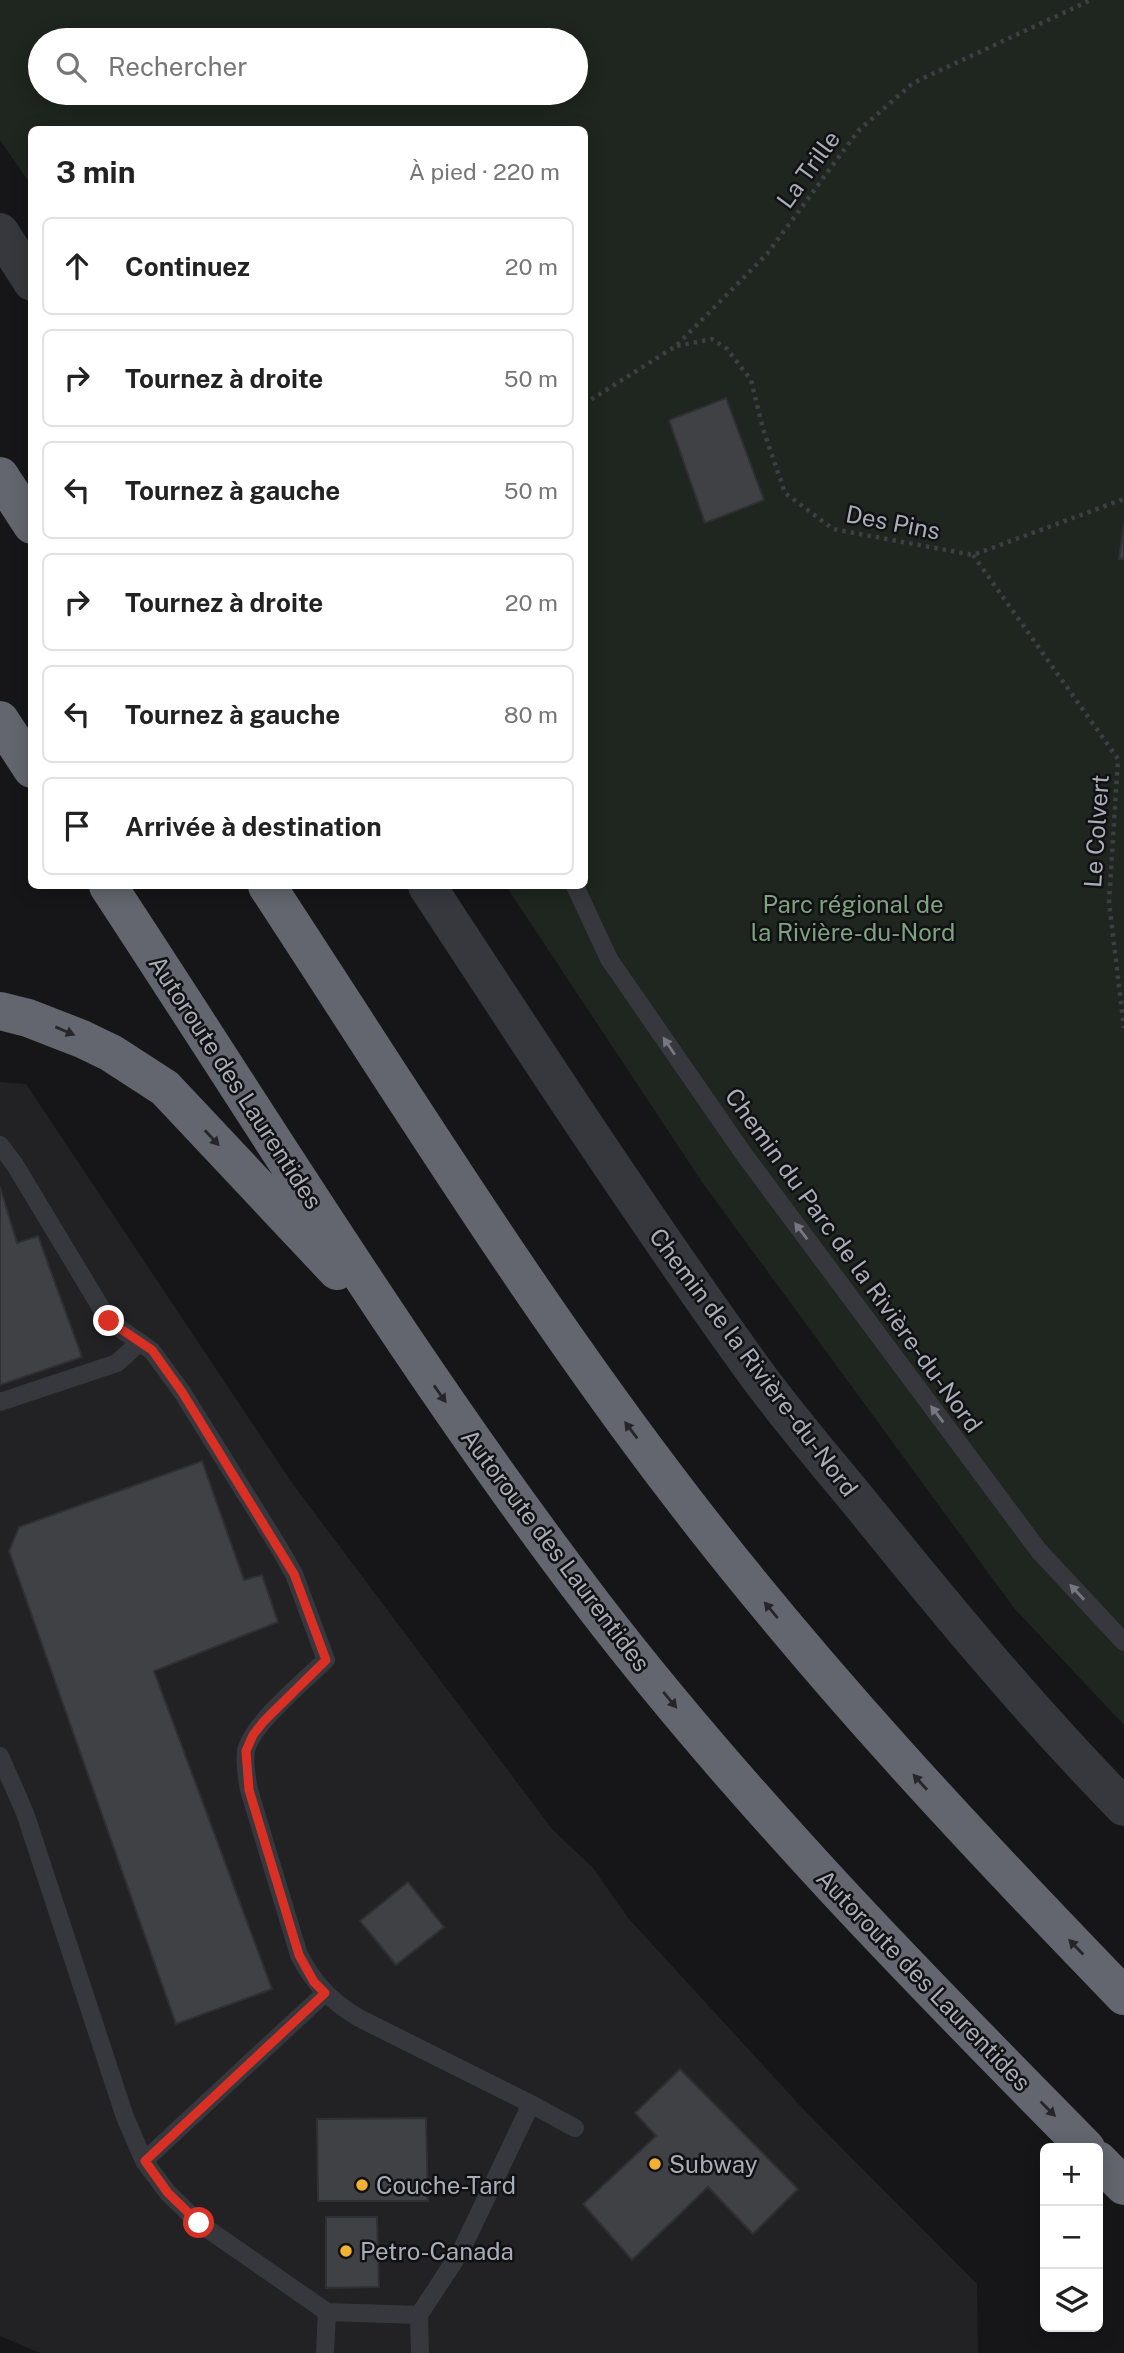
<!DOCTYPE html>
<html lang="fr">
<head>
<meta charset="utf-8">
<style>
  :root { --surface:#fff; --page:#f6f6f6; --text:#222; --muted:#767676; --line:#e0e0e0 }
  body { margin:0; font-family:"Public Sans",sans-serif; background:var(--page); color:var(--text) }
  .controls { position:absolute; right:21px; bottom:21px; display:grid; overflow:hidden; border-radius:10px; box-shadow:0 4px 18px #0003 }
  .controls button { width:63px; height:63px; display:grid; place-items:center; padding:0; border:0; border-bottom:2px solid var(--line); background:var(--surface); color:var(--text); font:35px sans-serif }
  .stop { position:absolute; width:21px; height:21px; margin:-16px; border:5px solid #d93025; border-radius:50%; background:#fff }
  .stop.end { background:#d93025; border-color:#fff; box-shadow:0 2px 7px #0008 }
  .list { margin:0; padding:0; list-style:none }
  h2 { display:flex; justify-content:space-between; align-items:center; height:91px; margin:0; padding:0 28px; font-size:30px }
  h2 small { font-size:23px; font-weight:400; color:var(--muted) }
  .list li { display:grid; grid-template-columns:46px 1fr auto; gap:21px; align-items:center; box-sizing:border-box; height:98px; margin:0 14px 14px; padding:0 14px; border:2px solid var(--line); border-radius:10px }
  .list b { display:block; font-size:26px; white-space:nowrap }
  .list em { font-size:23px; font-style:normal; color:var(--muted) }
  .icon { flex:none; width:38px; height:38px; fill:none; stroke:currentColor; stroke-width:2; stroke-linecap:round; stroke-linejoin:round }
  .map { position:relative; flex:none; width:1124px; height:2353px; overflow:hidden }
  .search { position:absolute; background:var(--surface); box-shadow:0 4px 18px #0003; left:28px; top:28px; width:560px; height:77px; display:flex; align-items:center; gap:18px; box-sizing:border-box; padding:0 24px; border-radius:38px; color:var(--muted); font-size:26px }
  .panel { position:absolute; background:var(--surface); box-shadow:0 4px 18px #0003; left:28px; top:126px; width:560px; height:763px; border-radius:10px }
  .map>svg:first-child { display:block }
  .built { fill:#222225 }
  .green { fill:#1e261f; fill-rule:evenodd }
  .building { fill:#404145; stroke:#303034; stroke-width:2 }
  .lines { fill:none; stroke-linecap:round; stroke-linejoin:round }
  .path { stroke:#3d3f44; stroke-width:4.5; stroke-dasharray:3.5 5; stroke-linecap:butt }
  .service { stroke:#37383d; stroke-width:18 }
  .tertiary { stroke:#37383d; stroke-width:38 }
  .motorway { stroke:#63666e; stroke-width:38 }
  .oneway { fill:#26262a }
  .oneway2 { fill:#757881 }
  .route { stroke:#d93025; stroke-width:9 }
  .poi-dot { fill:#f2b134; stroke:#111113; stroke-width:2.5 }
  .labels { text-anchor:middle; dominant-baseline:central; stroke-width:5; stroke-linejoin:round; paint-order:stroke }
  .street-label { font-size:24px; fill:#a8adb8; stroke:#111113 }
  .park-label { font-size:24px; fill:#7fa381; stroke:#111113 }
  .poi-label { font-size:24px; fill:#a8adb8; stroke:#111113; text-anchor:start }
</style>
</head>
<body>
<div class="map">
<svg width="1124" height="2353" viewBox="0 0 1124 2353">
  <rect width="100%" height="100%" fill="#161618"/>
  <!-- built -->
  <path class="built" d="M0,1082l26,2 266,399 260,346 41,39 36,51 177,193 171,172 1,69h-938l-40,-17z"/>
  <!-- green -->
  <path class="green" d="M0,0h1124v1725l-110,-117 -312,-426 -196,-296h78v-756h-552l-1,55 -31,-45zM40,40h536v53h-536z"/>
  <!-- building -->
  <path class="building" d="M726,398l38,102 -59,23 -36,-103z
    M1124,524v35h-5z
    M0,1187l17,56 21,-7 44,121 -82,28z
    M202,1461l42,119 18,-5 16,47 -124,49 118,318 -96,35 -167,-473 10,-24z
    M408,1882l36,45 -48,38 -36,-44z
    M680,2069l118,120 -45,45 -45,-47 -76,73 -49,-56 73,-68 -21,-23z
    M426,2118l2,83h-110l-1,-82z
    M326,2217h51l2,70 -53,1z"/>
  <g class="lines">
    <!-- path -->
    <path class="path" d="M677,346l35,-7 15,10 24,31 12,49 22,64 48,36 140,26 151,-56
      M584,404l92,-58 91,-92 91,-123 55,-48 178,-83
      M973,555l145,204 -9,143 15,126"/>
    <!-- service -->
    <path class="service" d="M575,886l34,73 134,194 296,398 85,91
      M0,1145l15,20 94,156 43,30 30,41 96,154 16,28 32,86c-21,20 -75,65 -80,91 -2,12 1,27 3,39l50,165c15,29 33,47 60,63l172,86 44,24
      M0,1402l117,-39 23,-21
      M0,1756l25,57 100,304 19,44 24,32 31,30 128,89
      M144,2161l181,-168
      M419,2315l42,-64 70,-147
      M325,2353l2,-41 92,3 1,38"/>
    <!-- tertiary -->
    <path class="tertiary" d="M0,232l32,50
      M427,886c106,162 212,325 325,482 34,47 72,91 109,136 84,104 169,207 263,303"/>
    <!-- motorway -->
    <path class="motorway" d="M0,476l32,49
      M0,720l32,49
      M108,886c159,242 310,490 486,720 149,194 321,369 492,542
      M267,886c135,206 265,417 416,613 136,177 286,337 441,497
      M0,1011l28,7 54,21 29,14 54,35 172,183
      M1098,2160l26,26"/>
  </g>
  <!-- one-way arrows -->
  <defs><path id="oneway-solid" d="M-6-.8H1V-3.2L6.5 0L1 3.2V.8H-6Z" transform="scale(1.75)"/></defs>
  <g class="oneway">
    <use href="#oneway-solid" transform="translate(65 1031) rotate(23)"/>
    <use href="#oneway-solid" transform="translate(212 1138) rotate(47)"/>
    <use href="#oneway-solid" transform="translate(440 1394) rotate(55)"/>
    <use href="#oneway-solid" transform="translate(631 1430) rotate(-127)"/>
    <use href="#oneway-solid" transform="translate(771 1610) rotate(-130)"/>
    <use href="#oneway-solid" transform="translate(670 1700) rotate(50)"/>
    <use href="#oneway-solid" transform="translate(920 1782) rotate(-132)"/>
    <use href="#oneway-solid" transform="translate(1076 1947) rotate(-134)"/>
    <use href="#oneway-solid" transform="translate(1048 2109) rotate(45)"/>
  </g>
  <g class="oneway2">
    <use href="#oneway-solid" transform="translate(669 1046) rotate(-124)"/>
    <use href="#oneway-solid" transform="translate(801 1231) rotate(-127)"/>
    <use href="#oneway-solid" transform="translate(937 1414) rotate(-127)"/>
    <use href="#oneway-solid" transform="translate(1077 1592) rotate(-133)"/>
  </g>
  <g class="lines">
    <!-- route -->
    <path class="route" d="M109,1321l43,29 30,42 112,182 32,86 -62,61 -11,14 -7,16 3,39 50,165 15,27 11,11 -180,168 23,32 31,30"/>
  </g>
  <!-- markers -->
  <g class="poi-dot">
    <circle cx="655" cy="2164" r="7"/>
    <circle cx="362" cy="2185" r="7"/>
    <circle cx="346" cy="2251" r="7"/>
  </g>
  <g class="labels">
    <!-- street labels -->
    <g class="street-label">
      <text transform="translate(808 169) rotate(-54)">La Trille</text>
      <text transform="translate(893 522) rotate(11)">Des Pins</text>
      <text transform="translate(1096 831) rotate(-86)">Le Colvert</text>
      <text transform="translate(236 1082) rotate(57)">Autoroute des Laurentides</text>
      <text transform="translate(854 1260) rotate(54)">Chemin du Parc de la Rivière-du-Nord</text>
      <text transform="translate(754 1362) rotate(53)">Chemin de la Rivière-du-Nord</text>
      <text transform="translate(556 1550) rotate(53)">Autoroute des Laurentides</text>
      <text transform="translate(924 1980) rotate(46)">Autoroute des Laurentides</text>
    </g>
    <!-- park labels -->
    <g class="park-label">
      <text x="853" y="904">Parc régional de<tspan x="853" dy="28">la Rivière-du-Nord</tspan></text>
    </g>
    <!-- poi labels -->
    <g class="poi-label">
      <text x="669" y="2164">Subway</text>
      <text x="376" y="2185">Couche-Tard</text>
      <text x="360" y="2251">Petro-Canada</text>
    </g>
  </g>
</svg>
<div class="controls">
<button>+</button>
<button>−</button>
<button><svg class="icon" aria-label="layers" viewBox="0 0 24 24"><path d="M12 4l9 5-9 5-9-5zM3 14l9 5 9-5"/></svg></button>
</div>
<div class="stop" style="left:199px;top:2223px"></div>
<div class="stop end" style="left:109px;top:1321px"></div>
<div class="search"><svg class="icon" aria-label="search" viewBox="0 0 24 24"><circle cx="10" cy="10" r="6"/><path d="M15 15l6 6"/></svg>Rechercher</div>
<section class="panel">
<h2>3 min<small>À pied · 220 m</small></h2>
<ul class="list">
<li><svg class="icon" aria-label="ahead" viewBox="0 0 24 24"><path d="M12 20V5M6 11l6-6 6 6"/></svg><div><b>Continuez</b></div><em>20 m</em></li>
<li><svg class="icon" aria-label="right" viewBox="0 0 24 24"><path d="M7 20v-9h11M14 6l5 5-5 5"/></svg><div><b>Tournez à droite</b></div><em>50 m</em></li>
<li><svg class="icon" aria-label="left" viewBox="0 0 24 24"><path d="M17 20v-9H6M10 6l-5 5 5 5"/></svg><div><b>Tournez à gauche</b></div><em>50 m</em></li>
<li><svg class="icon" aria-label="right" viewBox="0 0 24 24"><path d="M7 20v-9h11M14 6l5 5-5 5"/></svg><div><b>Tournez à droite</b></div><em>20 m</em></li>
<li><svg class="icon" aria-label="left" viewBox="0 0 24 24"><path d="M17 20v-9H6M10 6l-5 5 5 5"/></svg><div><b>Tournez à gauche</b></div><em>80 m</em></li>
<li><svg class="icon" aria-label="arrive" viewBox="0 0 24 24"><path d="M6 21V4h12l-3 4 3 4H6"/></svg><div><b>Arrivée à destination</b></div></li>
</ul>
</section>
</div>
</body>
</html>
